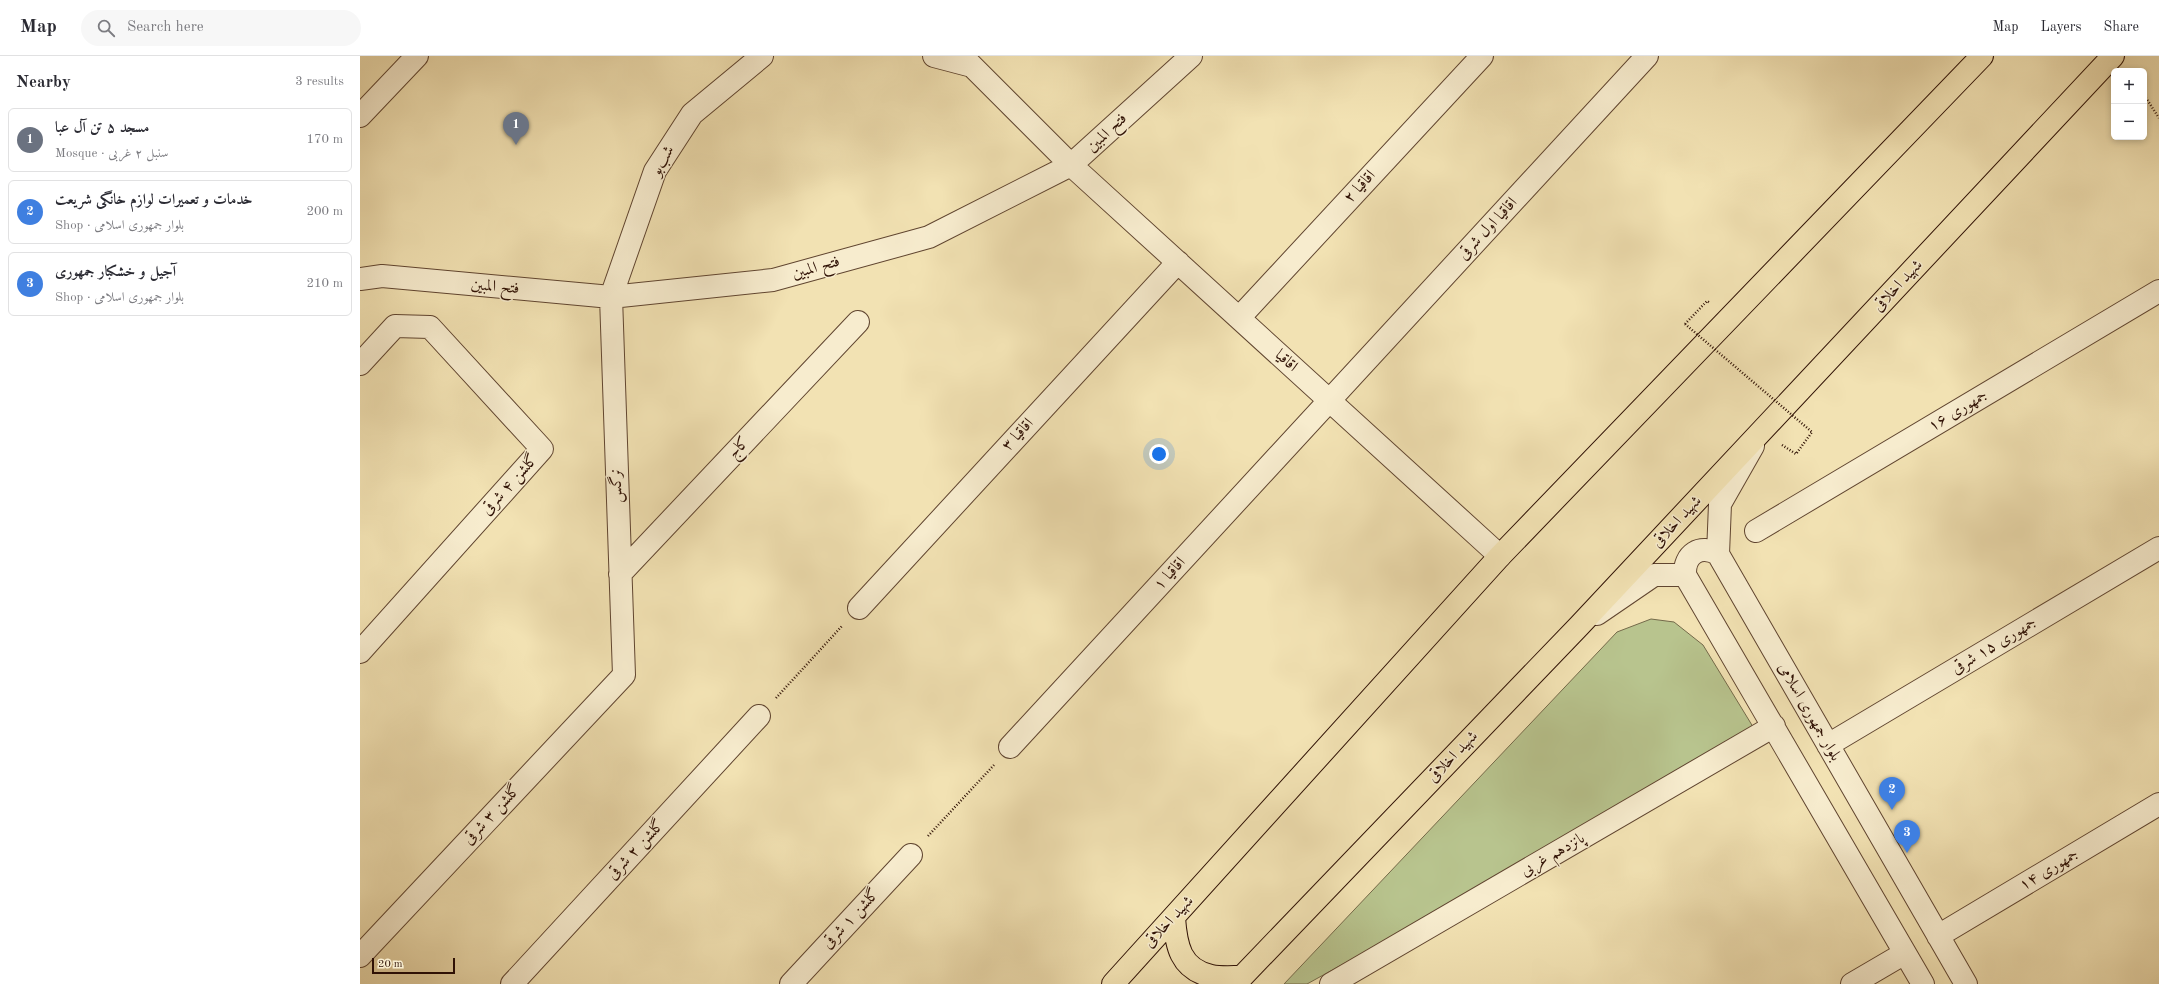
<!DOCTYPE html>
<html lang="en">
<head>
<meta charset="utf-8">
<style>
  :root { --surface:#fff; --page:#f7f7f7; --text:#2b2b33; --muted:#7c7c81; --line:#e1e1e2; --accent:#111827 }
  body { margin:0; font-family:"Old Standard TT",Amiri,serif; background:var(--page); color:var(--text) }
  .controls { position:absolute; right:12px; top:12px; display:grid; overflow:hidden; border-radius:6px; box-shadow:0 2px 6px #0003 }
  .controls button { width:36px; height:36px; display:grid; place-items:center; padding:0; border:0; border-bottom:1px solid var(--line); background:var(--surface); color:var(--text); font:20px sans-serif }
  .scale { position:absolute; left:12px; bottom:10px; width:83px; box-sizing:border-box; padding-left:4px; border:2px solid #2f1105; border-top:0; font-size:11px; line-height:14px; white-space:nowrap; color:#2f1105; -webkit-text-stroke:3px #f7ecce; paint-order:stroke }
  .you { position:absolute; left:799px; top:398px; width:14px; height:14px; margin:-10px; border:3px solid #fff; border-radius:50%; background:#1a73e8; box-shadow:0 0 0 6px #1a73e833 }
  .badge { display:grid; place-items:center; width:26px; height:26px; border-radius:50%; background:var(--accent); color:#fff; font-size:13px; font-weight:700 }
  .pin { position:absolute; translate:-50% -33px; filter:drop-shadow(0 1px 2px #0008) }
  .pin::after { content:''; position:absolute; top:21px; width:14px; height:12px; background:inherit; clip-path:polygon(0 0,100% 0,50% 100%) }
  .list { margin:0; padding:0; list-style:none }
  h2 { display:flex; justify-content:space-between; align-items:center; height:52px; margin:0; padding:0 16px; font-size:17px }
  h2 small { font-size:13px; font-weight:400; color:var(--muted) }
  .list li { display:grid; grid-template-columns:26px 1fr auto; gap:12px; align-items:center; box-sizing:border-box; height:64px; margin:0 8px 8px; padding:0 8px; border:1px solid var(--line); border-radius:6px }
  .list b { display:block; font-size:15px; white-space:nowrap }
  .list p { margin:0; font-size:13px; white-space:nowrap; color:var(--muted) }
  .list em { font-size:13px; font-style:normal; color:var(--muted) }
  .icon { flex:none; width:22px; height:22px; fill:none; stroke:currentColor; stroke-width:2; stroke-linecap:round; stroke-linejoin:round }
  .map { position:relative; flex:none; width:1799px; height:928px; overflow:hidden }
  header { display:flex; align-items:center; gap:24px; box-sizing:border-box; height:56px; padding:0 20px; background:var(--surface); border-bottom:1px solid var(--line) }
  header strong { font-size:19px }
  nav { display:flex; gap:22px; margin-inline-start:auto; font-size:14px }
  .search { width:280px; height:36px; background:var(--page); display:flex; align-items:center; gap:10px; box-sizing:border-box; padding:0 14px; border-radius:22px; color:var(--muted); font-size:15px }
  main { display:flex }
  aside { flex:1; background:var(--surface) }
  .map>svg:first-child { display:block }
  .green { fill:#b8c48e; stroke:#746a4a }
  .lines { fill:none; stroke-linecap:round; stroke-linejoin:round }
  .minor-casing { stroke:#604530; stroke-width:24 }
  .major-casing { stroke:#2f1105; stroke-width:24 }
  .path { stroke:#2f1105; stroke-width:2.5; stroke-dasharray:1 2; stroke-linecap:butt }
  .minor { stroke:#f7ecce; stroke-width:22 }
  .major { stroke:#f2e2b3; stroke-width:22 }
  .path-bridge { stroke:#2f1105; stroke-width:2.5; stroke-dasharray:1 2; stroke-linecap:butt }
  .labels { text-anchor:middle; dominant-baseline:central; stroke-width:3; stroke-linejoin:round; paint-order:stroke }
  .street-label { font-size:16px; fill:#2f1105; stroke:#f7ecce }
</style>
</head>
<body>
<header>
<strong>Map</strong>
<div class="search"><svg class="icon" aria-label="search" viewBox="0 0 24 24"><circle cx="10" cy="10" r="6"/><path d="M15 15l6 6"/></svg>Search here</div>
<nav><a>Map</a><a>Layers</a><a>Share</a></nav>
</header>
<main>
<aside>
<h2>Nearby<small>3 results</small></h2>
<ul class="list">
<li><span class="badge" style="background:#6b7280">1</span><div><b>مسجد ۵ تن آل عبا</b><p>Mosque · سنبل ۲ غربی</p></div><em>170 m</em></li>
<li><span class="badge" style="background:#3f7fe0">2</span><div><b>خدمات و تعمیرات لوازم خانگی شریعت</b><p>Shop · بلوار جمهوری اسلامی</p></div><em>200 m</em></li>
<li><span class="badge" style="background:#3f7fe0">3</span><div><b>آجیل و خشکبار جمهوری</b><p>Shop · بلوار جمهوری اسلامی</p></div><em>210 m</em></li>
</ul>
</aside>
<div class="map">
<svg width="1799" height="928" viewBox="0 0 1799 928">
  <rect width="100%" height="100%" fill="#f2e2b3"/>
  <filter id="stains"><feTurbulence type="fractalNoise" baseFrequency=".005" numOctaves="4"/><feColorMatrix values="0 0 0 0 .2 0 0 0 0 .09 0 0 0 0 .02 0 0 0 .5 -.17"/></filter>
  <radialGradient id="worn" r=".72"><stop offset=".6" stop-color="#630" stop-opacity="0"/><stop offset="1" stop-color="#630" stop-opacity=".3"/></radialGradient>
  <!-- green -->
  <path class="green" d="M1291,563l23,3 29,23 55,90 -451,249h-23l333,-352z"/>
  <g class="lines">
    <defs>
      <path id="minor" d="M574,0l38,10
        M602,0l109,109 429,391
        M0,60l57,-60
        M0,223l22,-3 229,21 162,-17 156,-43 142,-72 120,-109
        M879,262l243,-262
        M0,308l35,-38 35,1 112,122 -182,203
        M1393,390l-33,58 -2,50 248,430
        M1396,475l403,-240
        M260,518l238,-252
        M1325,519c-1,-21 15,-31 33,-21
        M499,552l319,-346
        M1237,558l57,-39h31l238,409
        M1468,689l331,-197
        M650,691l637,-691
        M1578,880l221,-132
        M0,900l264,-281 -13,-378 44,-126 37,-57 70,-58
        M152,928l247,-268
        M431,928l120,-129
        M971,928l443,-258
        M1492,928l53,-31"/>
      <path id="major" d="M814,862c2,27 6,51 37,58 9,2 21,1 31,1
        M753,928l387,-428 482,-500
        M875,928l344,-358 534,-570"/>
    </defs>
    <!-- minor casing -->
    <use href="#minor" class="minor-casing"/>
    <!-- major casing -->
    <use href="#major" class="major-casing"/>
    <!-- path -->
    <path class="path" d="M1784,39l15,23
      M1325,268l22,-23 3,2
      M1422,389l14,9 16,-22
      M416,642l66,-72
      M568,780l66,-71"/>
    <!-- minor -->
    <use href="#minor" class="minor"/>
    <!-- major -->
    <use href="#major" class="major"/>
    <!-- path-bridge -->
    <path class="path-bridge" d="M1325,268l127,108"/>
  </g>
  <g class="labels">
    <!-- street labels -->
    <g class="street-label">
      <text transform="translate(747 77) rotate(-43)">فتح المبین</text>
      <text transform="translate(303 105) rotate(-60)">شب‌بو</text>
      <text transform="translate(1000 131) rotate(-47)">اقاقیا ۲</text>
      <text transform="translate(1128 173) rotate(-47)">اقاقیا اول شرقی</text>
      <text transform="translate(456 212) rotate(-16)">فتح المبین</text>
      <text transform="translate(1538 230) rotate(-47)">شهید اخلاقی</text>
      <text transform="translate(135 231) rotate(5)">فتح المبین</text>
      <text transform="translate(926 305) rotate(42)">اقاقیا</text>
      <text transform="translate(1598 355) rotate(-31)">جمهوری ۱۶</text>
      <text transform="translate(658 379) rotate(-47)">اقاقیا ۳</text>
      <text transform="translate(379 392) rotate(-47)">کاج</text>
      <text transform="translate(150 429) rotate(-48)">گلشن ۴ شرقی</text>
      <text transform="translate(257 430) rotate(-92)">نرگس</text>
      <text transform="translate(1317 466) rotate(-47)">شهید اخلاقی</text>
      <text transform="translate(810 518) rotate(-47)">اقاقیا ۱</text>
      <text transform="translate(1634 590) rotate(-31)">جمهوری ۱۵ شرقی</text>
      <text transform="translate(1449 656) rotate(60)">بلوار جمهوری اسلامی</text>
      <text transform="translate(1093 701) rotate(-46)">شهید اخلاقی</text>
      <text transform="translate(132 759) rotate(-47)">گلشن ۳ شرقی</text>
      <text transform="translate(276 794) rotate(-47)">گلشن ۲ شرقی</text>
      <text transform="translate(1193 799) rotate(-30)">پانزدهم غربی</text>
      <text transform="translate(1689 814) rotate(-31)">جمهوری ۱۴</text>
      <text transform="translate(491 863) rotate(-47)">گلشن ۱ شرقی</text>
      <text transform="translate(809 866) rotate(-47)">شهید اخلاقی</text>
    </g>
  </g>
  <rect width="100%" height="100%" filter="url(#stains)"/>
  <rect width="100%" height="100%" fill="url(#worn)"/>
</svg>
<div class="controls">
<button>+</button>
<button>−</button>
</div>
<div class="scale">20 m</div>
<div class="you"></div>
<div class="pin badge" style="left:156px;top:89px;background:#6b7280">1</div>
<div class="pin badge" style="left:1532px;top:754px;background:#3f7fe0">2</div>
<div class="pin badge" style="left:1547px;top:797px;background:#3f7fe0">3</div>
</div>
</main>
</body>
</html>
